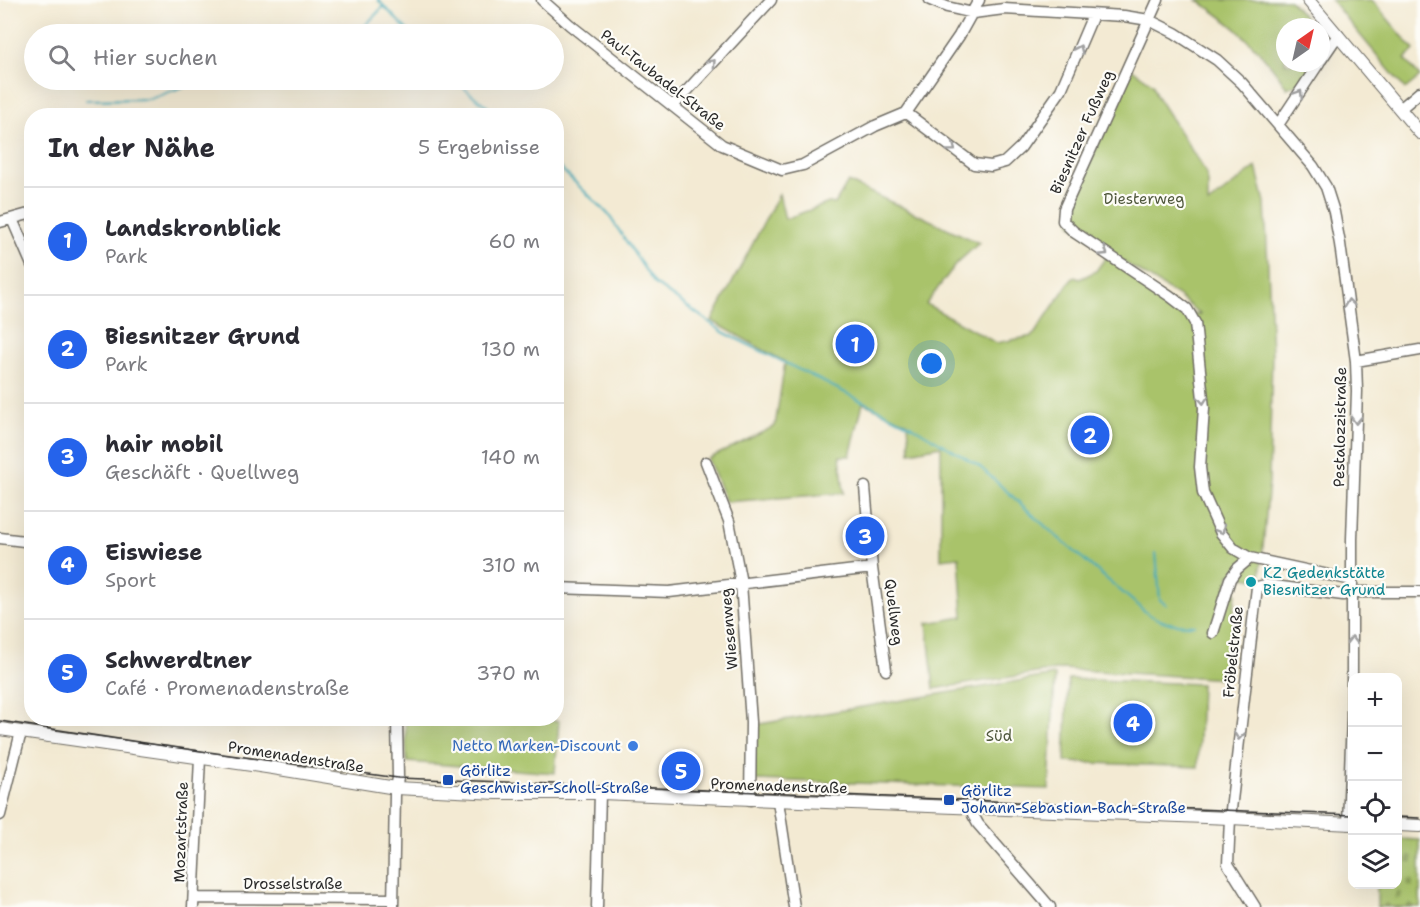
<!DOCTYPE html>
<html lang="de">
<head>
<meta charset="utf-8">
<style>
  :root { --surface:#fff; --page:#f7f7f7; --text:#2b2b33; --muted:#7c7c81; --line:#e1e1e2; --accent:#2563eb }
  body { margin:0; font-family:"Shantell Sans",sans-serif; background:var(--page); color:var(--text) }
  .controls { position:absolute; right:18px; bottom:18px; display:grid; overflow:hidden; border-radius:12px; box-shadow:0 6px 24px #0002 }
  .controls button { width:54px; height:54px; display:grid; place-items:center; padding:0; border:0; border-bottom:2px solid var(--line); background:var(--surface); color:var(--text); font:30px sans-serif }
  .compass { position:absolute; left:1276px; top:18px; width:54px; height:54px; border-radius:50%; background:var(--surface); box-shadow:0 6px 24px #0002; rotate:34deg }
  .you { position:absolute; left:932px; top:364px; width:21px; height:21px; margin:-15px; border:4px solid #fff; border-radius:50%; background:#1a73e8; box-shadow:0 0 0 9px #1a73e833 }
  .badge { display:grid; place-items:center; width:39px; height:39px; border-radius:50%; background:var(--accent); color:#fff; font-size:20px; font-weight:700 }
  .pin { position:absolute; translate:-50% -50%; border:3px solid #fff; box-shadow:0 2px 6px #0006 }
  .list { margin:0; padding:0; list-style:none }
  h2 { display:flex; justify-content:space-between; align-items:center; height:78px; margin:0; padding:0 24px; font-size:26px }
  h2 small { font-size:20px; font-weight:400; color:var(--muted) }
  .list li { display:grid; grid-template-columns:39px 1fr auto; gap:18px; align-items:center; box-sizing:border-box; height:108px; padding:0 24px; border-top:2px solid var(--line) }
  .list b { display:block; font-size:22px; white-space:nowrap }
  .list p { margin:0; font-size:20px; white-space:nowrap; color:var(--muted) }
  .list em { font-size:20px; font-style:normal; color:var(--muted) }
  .icon { flex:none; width:33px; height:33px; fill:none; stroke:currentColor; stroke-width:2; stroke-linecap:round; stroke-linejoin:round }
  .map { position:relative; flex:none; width:1420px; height:907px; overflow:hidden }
  .search { position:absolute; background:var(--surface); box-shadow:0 6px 24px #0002; left:24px; top:24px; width:540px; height:66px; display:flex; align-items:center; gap:15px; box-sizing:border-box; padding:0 21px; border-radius:33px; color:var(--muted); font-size:22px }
  .panel { position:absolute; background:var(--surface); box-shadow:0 6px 24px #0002; left:24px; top:108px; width:540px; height:618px; border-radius:24px }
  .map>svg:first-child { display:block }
  .green { fill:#a9c36a; stroke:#6a774a; stroke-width:1.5 }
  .cemetery { fill:url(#cemetery-stones); stroke:#6a774a; stroke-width:1.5 }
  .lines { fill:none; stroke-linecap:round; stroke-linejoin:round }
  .stream { stroke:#3caabb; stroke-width:2 }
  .minor-casing { stroke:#716e66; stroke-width:13 }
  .major-casing { stroke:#716e66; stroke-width:14 }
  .minor { stroke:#fff; stroke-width:10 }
  .major { stroke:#fff; stroke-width:12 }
  .tram { stroke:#2b2b2b; stroke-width:1.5 }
  .oneway { stroke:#a0a0a0 }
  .culture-dot { fill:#0f9aa8; stroke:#fdfcf7; stroke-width:2 }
  .shop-dot { fill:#3f7fe0; stroke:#fdfcf7; stroke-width:2 }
  .transit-dot { fill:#1a4fb4; stroke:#fdfcf7; stroke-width:2 }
  .labels { text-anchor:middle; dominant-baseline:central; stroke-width:4.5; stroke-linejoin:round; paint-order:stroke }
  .street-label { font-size:15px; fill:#2b2b2b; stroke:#fdfcf7 }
  .park-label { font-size:15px; fill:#51593e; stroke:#fdfcf7 }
  .culture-label { font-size:15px; fill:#0d838f; stroke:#fdfcf7; text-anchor:start }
  .shop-label { font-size:15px; fill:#366cbe; stroke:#fdfcf7; text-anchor:end }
  .transit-label { font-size:15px; fill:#164399; stroke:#fdfcf7; text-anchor:start }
</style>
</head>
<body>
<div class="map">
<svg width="1420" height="907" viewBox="0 0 1420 907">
  <defs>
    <pattern id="cemetery-stones" width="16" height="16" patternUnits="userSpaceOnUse" patternTransform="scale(1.5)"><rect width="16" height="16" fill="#a9c36a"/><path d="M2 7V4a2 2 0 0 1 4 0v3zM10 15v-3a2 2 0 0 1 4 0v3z" fill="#8a9f57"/></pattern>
  </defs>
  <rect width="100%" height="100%" fill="#fdfcf7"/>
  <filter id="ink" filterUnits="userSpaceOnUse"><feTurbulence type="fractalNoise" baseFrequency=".0167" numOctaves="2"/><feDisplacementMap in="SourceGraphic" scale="12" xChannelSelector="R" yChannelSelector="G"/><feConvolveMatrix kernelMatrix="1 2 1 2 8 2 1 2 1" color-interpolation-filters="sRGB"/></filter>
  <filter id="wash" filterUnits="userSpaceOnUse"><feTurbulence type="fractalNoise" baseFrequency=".008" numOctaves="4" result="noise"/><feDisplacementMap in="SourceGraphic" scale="24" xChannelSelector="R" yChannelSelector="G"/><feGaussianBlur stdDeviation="1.35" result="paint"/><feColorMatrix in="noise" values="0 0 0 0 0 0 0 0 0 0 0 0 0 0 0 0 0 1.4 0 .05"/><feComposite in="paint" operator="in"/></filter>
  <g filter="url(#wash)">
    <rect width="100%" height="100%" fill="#f3ead3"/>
    <!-- green -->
    <path class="green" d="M1197,0h93l23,27h-28v36h30l-13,19 -15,6c-22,-35 -56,-67 -90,-88z
      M1331,0h41l42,50 -9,9 15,18 -15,12z
      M1132,69l21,15 3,11 49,76 3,11v22l48,-37 9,35 7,151 -3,129 -9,98 -30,-6 -4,14 10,5 -10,86 -164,-10 -128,20 -7,-66 36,-6 -4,-60 -18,2v-113l-31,6 -2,-29 -45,-20 -13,53h-10l4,37 -118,9 -18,-43 67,-33 10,-64 -73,-41 67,-127 6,25 44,-16 6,1 13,-22 131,61 -23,21 -30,40 70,39 37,-7 35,-52 6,-7 6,2 16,-8 10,-14 79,55 16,3 -23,-19 -62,-39 -45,-33v-20z
      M1055,675l-6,114 -295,-9v-55z
      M1068,679l133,5 -3,83 -133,-5z
      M466,718l28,3h65l-4,52 -148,-11 -2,-43z"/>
    <!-- cemetery -->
    <path class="cemetery" d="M1398,839l22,1v67h-43v-22l21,-1z"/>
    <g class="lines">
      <!-- stream -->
      <path class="stream" d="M378,0l33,34
        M357,34l27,-28
        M454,80l45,36
        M86,100l63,-1 53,-19
        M556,164l52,50 46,69 69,49 189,94 67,40 76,69 93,79c18,10 27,11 47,11
        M1156,553l4,47 7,5"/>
    </g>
  </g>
  <g filter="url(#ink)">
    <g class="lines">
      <defs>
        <path id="minor" d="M542,0l28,25 152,120 60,25 21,-5 72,-39 31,-13
          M930,0l17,7 26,6 31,-4 120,7 25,4 26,13 42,27 25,23 71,83 13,21 8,25 6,32 16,117 1,30 -5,148v178l-4,107
          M1158,0l-94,209 -1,12 11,11 96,64 17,13 8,14 9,85 -4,59 3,26 18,40 12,15 17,10 102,22
          M1321,60l17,-25
          M673,106l98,-106
          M1400,109l20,-17
          M906,113l68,51 17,2 14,-4 16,-15 40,-57 32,-75
          M906,113l53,-77 20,-36
          M1278,125l41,-62
          M12,219l20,46
          M0,222l32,-9
          M1356,361l64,-11
          M706,462l23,59 12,62 10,139 -1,78
          M865,487l7,81 14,102
          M0,538l32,4
          M556,588l113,4 203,-24
          M1213,633l17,-54 7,-10 13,-11
          M778,801l16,106
          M973,809v6l5,9 72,83
          M0,815l21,-83
          M194,898l199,1
          M193,907l7,-149
          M393,907l2,-113 3,-16 -1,-60
          M597,907l3,-114
          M1255,907l-27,-43 2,-46 27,-231 9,-2 77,10 9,-3h68"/>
        <path id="major" d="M1308,0l112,133
          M0,729l273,39 123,20 101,5h103l630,25 122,6
          M1398,825l22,1"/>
      </defs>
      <!-- minor casing -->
      <use href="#minor" class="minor-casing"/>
      <!-- major casing -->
      <use href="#major" class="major-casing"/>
      <!-- minor -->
      <use href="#minor" class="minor"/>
      <!-- major -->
      <use href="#major" class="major"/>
      <!-- tram -->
      <path class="tram" d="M0,721l165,25 233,32 954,37
        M1398,817l22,1"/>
    </g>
    <!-- one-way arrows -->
    <defs><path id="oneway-chevron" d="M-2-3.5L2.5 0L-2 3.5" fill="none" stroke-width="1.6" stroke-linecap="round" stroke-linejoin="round" transform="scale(1.5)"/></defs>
    <g class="oneway">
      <use href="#oneway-chevron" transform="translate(1079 49) rotate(-66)"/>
      <use href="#oneway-chevron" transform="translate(712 63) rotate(-47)"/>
      <use href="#oneway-chevron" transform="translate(1299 94) rotate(-57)"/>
      <use href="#oneway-chevron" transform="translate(952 148) rotate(37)"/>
      <use href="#oneway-chevron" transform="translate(1104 252) rotate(33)"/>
      <use href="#oneway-chevron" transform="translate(1349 303) rotate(-98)"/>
      <use href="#oneway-chevron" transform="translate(1203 400) rotate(86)"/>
      <use href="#oneway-chevron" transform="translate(1356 420) rotate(92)"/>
      <use href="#oneway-chevron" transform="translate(1221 530) rotate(60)"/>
      <use href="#oneway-chevron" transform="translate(1352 640) rotate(-90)"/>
      <use href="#oneway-chevron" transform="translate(1239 736) rotate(96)"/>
    </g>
  </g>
  <!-- markers -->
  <circle class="culture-dot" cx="1251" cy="582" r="6"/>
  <circle class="shop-dot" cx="633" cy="746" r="6"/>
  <g class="transit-dot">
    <rect x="442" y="774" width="12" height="12" rx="3"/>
    <rect x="943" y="794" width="12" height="12" rx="3"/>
  </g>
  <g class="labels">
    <!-- street labels -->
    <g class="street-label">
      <text transform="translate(663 80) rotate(38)">Paul-Taubadel-Straße</text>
      <text transform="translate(1082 132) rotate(-66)">Biesnitzer Fußweg</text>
      <text transform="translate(1340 427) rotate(-89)">Pestalozzistraße</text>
      <text transform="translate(894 612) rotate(83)">Quellweg</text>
      <text transform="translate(729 629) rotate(-95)">Wiesenweg</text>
      <text transform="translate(1233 652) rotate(-84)">Fröbelstraße</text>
      <text transform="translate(296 757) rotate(9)">Promenadenstraße</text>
      <text transform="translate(779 786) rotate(2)">Promenadenstraße</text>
      <text transform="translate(181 832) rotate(-88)">Mozartstraße</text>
      <text x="293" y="884">Drosselstraße</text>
    </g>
    <!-- park labels -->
    <g class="park-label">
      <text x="1144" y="199">Diesterweg</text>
      <text x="999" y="736">Süd</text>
    </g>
    <!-- culture labels -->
    <g class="culture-label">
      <text x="1263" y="573">KZ Gedenkstätte<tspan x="1263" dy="17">Biesnitzer Grund</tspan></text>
    </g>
    <!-- shop labels -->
    <g class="shop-label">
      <text x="621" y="746">Netto Marken-Discount</text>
    </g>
    <!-- transit labels -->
    <g class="transit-label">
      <text x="460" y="771">Görlitz<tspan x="460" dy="17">Geschwister-Scholl-Straße</tspan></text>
      <text x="961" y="791">Görlitz<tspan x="961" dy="17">Johann-Sebastian-Bach-Straße</tspan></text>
    </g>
  </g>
</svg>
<div class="controls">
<button>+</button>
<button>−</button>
<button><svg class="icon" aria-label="locate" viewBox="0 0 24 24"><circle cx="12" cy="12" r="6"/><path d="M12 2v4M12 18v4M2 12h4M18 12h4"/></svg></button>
<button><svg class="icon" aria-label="layers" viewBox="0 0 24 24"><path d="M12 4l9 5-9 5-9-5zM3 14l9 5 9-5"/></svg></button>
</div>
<svg class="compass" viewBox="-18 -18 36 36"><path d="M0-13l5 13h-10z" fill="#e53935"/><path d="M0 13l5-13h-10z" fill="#7c7c81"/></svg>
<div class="you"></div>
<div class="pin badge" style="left:855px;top:344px">1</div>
<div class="pin badge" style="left:1090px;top:435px">2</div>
<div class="pin badge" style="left:865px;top:536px">3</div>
<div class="pin badge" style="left:1133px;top:723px">4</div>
<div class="pin badge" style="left:681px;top:771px">5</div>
<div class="search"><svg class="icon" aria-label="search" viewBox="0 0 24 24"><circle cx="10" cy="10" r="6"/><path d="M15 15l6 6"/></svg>Hier suchen</div>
<section class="panel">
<h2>In der Nähe<small>5 Ergebnisse</small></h2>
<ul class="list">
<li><span class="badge">1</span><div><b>Landskronblick</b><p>Park</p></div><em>60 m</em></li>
<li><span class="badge">2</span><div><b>Biesnitzer Grund</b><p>Park</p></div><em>130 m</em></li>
<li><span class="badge">3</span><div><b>hair mobil</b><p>Geschäft · Quellweg</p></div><em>140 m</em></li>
<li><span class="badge">4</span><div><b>Eiswiese</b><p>Sport</p></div><em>310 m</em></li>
<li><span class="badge">5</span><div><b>Schwerdtner</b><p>Café · Promenadenstraße</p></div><em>370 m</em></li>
</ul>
</section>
</div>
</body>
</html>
